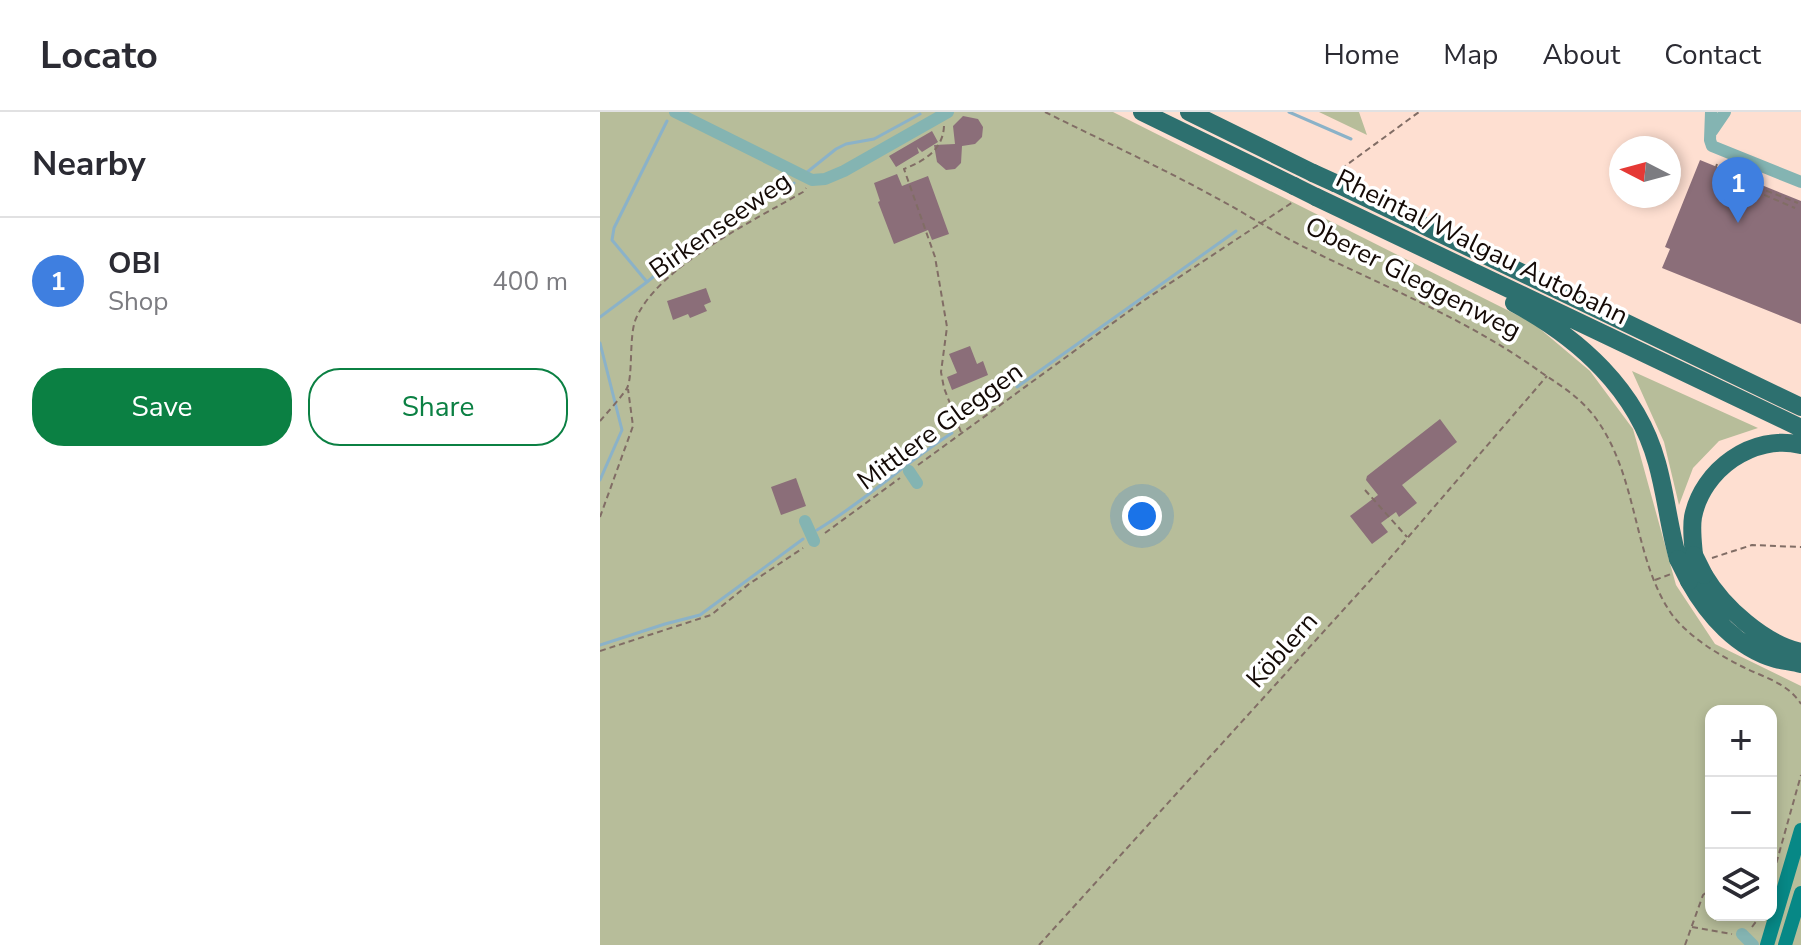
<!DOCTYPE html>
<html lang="en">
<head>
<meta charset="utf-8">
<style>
  :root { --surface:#fff; --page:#f2f2f3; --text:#2b2b33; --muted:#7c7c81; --line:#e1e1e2; --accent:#0b8043 }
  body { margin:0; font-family:"Nunito Sans",sans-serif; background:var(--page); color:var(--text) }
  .controls { position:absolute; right:24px; bottom:24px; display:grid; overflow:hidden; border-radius:16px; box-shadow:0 4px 12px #0003 }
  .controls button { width:72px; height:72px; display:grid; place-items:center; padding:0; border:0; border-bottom:2px solid var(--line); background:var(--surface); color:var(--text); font:40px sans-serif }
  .compass { position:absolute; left:1009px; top:24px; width:72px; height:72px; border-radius:50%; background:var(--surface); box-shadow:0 4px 12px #0003; rotate:276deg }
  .you { position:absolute; left:542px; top:404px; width:28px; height:28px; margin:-20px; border:6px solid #fff; border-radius:50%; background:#1a73e8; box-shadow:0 0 0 12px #1a73e833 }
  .badge { display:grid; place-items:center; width:52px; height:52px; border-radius:50%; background:var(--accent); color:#fff; font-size:26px; font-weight:700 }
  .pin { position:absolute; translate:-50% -66px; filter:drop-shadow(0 2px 4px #0008) }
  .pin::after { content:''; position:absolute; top:42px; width:28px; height:24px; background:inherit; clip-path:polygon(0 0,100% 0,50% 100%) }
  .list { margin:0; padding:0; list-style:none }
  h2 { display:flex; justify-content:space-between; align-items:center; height:104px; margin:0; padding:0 32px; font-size:34px }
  h2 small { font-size:26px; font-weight:400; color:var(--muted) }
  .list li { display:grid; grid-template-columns:52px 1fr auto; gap:24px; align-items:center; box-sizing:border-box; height:128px; padding:0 32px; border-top:2px solid var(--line) }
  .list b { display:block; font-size:30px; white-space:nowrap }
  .list p { margin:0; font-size:26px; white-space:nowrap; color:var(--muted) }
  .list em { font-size:26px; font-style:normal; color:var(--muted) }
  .actions { display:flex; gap:16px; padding:24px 32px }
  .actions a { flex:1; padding:18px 0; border:2px solid var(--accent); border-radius:32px; text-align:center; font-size:28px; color:var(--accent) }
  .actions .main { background:var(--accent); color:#fff }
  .icon { flex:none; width:44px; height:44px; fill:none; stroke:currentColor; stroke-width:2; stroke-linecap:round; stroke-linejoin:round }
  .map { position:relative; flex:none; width:1201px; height:833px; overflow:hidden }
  header { display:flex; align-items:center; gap:48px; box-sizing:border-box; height:112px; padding:0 40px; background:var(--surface); border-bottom:2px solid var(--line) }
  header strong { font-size:38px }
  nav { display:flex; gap:44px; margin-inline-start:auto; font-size:28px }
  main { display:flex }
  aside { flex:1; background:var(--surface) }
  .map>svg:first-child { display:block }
  .green { fill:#b7bd9a; fill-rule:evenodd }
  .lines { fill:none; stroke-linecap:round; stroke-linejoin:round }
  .stream { stroke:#8bb2c8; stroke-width:3 }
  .building { fill:#8b6e79 }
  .path { stroke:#816d65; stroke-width:2; stroke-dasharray:6 4; stroke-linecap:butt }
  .minor { stroke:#84b4b2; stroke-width:12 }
  .major { stroke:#078886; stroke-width:14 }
  .highway { stroke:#2d706f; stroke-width:18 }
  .highway-bridge { stroke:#2d706f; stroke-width:18 }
  .labels { text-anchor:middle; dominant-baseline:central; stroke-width:7; stroke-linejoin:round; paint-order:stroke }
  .street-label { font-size:26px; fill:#140a06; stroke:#fff }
</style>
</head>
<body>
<header>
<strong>Locato</strong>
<nav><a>Home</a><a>Map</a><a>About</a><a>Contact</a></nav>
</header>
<main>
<aside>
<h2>Nearby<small></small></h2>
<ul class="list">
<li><span class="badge" style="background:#3f7fe0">1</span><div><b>OBI</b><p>Shop</p></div><em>400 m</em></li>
</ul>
<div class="actions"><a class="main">Save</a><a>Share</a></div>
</aside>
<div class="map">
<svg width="1201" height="833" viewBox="0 0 1201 833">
  <rect width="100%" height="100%" fill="#fedfd1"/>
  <!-- green -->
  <path class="green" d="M0,0h513l420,211 57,48 43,58 43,156 39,59 86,42v259h-1201zM1111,599h60v204h-60z
    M719,0h40l8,23z
    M1032,259l126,57 -39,13 -26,27 -14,37 -15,-63z"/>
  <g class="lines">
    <!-- stream -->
    <path class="stream" d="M689,0l62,27
      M206,61l30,-24 10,-5 28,-5 46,-25
      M47,170l73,-60 74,-39
      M0,205l47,-35 -35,-42 2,-12 53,-107
      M0,231l22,87 -22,50
      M417,275l219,-156
      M217,418c48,-29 88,-67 135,-97
      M0,533l65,-21 35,-9 103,-76"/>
  </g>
  <!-- building -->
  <path class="building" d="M363,4l15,3 5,8 -1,10 -7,7 -13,2 -1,17 -6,6 -9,1 -9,-8 -3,-17 21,-1 -2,-18z
    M332,19l6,11 -16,10 -5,-5 2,6 -23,14 -7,-11z
    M1100,48l101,41v123l-139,-56 8,-19 -5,-2z
    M297,62l5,12 26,-10 21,58 -17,6 -4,-10 -34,14 -16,-42 2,-1 -6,-18z
    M106,176l5,14 -7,3 3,6 -17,7 -2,-4 -15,6 -6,-19z
    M370,234l7,18 6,-3 5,14 -36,15 -5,-13 10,-4 -8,-19z
    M840,307l17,23 -55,43 15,18 -18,14 -3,-5 -15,11 7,9 -16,12 -22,-28 28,-21 -12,-15 1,-4z
    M196,366l10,28 -25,9 -10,-28z"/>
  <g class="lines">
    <!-- path -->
    <path class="path" d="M445,0c56,28 113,54 168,84 30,16 59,35 89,50 81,40 167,74 240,127 21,14 40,26 55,47 42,59 36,141 76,196 17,21 44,38 68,50 21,11 46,16 60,38
      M344,14c-1,24 -20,35 -40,43l31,88 12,70 -6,45 3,16 17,44
      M1116,55l1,-3
      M741,57l78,-57
      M1157,75l41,16
      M1155,79l40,17
      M0,309c6,-7 24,-27 27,-33 6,-11 2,-49 8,-67 20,-53 120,-101 168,-129l3,-4
      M318,353l225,-164 150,-99
      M765,378l42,47
      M0,405l33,-91 -5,-37
      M225,421l75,-55
      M1112,446l40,-13 49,2
      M1055,468l16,-6
      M0,539l111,-36 38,-31 54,-36
      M1171,770l30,-107
      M1092,815l40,7
      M1152,815l9,-12
      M439,833l346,-381 162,-188
      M1085,833l18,-50 8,-6"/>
    <!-- minor -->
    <path class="minor" d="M75,0l137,68 13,-1 19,-8 104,-59
      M1111,0l-1,28 2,6 89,36
      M1112,19l13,-19
      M309,359l8,12
      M205,409l9,20
      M1142,822l11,11"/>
    <!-- major -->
    <path class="major" d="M1167,833l34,-115
      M1185,833l16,-52"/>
    <!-- highway -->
    <path class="highway" d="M542,0l152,74
      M589,0l124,61
      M735,71l466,224
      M716,85l485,231
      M914,191c65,35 123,87 143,160 9,32 12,65 21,96
      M1094,443c-1,-12 -3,-26 -1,-38 9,-47 60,-84 108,-72
      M1104,463c19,32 60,69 97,77
      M1089,469c19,34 48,67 87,78 8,2 17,3 25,5"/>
    <!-- highway-bridge -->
    <path class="highway-bridge" d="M713,61l22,10
      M694,74l22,11
      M1094,443l10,20
      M1078,447l11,22"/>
  </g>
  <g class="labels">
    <!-- street labels -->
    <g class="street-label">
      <text transform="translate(120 113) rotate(-35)">Birkenseeweg</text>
      <text transform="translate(882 135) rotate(26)">Rheintal/Walgau Autobahn</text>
      <text transform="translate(813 166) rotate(27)">Oberer Gleggenweg</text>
      <text transform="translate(340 314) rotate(-36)">Mittlere Gleggen</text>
      <text transform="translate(682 538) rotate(-48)">Köblern</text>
    </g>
  </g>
</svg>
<div class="controls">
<button>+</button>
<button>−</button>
<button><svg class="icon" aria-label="layers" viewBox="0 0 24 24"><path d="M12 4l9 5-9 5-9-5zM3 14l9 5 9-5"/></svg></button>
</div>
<svg class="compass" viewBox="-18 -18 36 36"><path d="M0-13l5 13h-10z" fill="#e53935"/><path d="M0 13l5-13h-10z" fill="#7c7c81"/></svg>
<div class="you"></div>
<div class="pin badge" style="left:1138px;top:111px;background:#3f7fe0">1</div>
</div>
</main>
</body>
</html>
